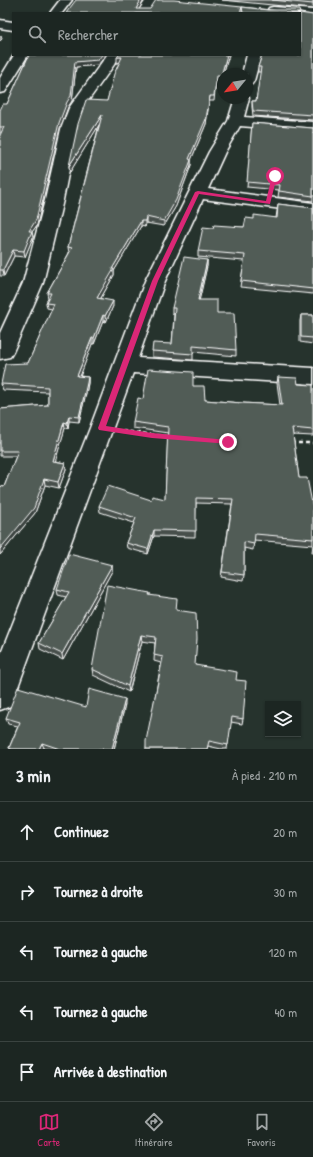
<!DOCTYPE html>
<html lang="fr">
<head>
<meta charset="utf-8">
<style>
  :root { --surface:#1c2622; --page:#29322f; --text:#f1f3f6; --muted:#a0a5a5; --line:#3a4340; --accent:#db2777 }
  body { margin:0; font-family:"Patrick Hand",sans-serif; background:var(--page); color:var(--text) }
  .controls { position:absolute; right:12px; bottom:12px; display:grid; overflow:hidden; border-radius:0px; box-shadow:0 1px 3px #0004 }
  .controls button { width:36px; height:36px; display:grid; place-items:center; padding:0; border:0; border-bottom:1px solid var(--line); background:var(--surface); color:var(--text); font:20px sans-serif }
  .compass { position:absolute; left:217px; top:68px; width:36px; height:36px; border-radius:50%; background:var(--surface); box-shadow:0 1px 3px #0004; rotate:240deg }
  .stop { position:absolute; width:12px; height:12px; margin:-9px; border:3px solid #db2777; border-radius:50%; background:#fff }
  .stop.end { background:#db2777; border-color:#fff; box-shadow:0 1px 4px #0008 }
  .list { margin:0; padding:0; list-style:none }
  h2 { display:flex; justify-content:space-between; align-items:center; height:52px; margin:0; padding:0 16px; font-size:17px }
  h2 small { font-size:13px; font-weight:400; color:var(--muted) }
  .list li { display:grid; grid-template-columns:26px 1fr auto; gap:12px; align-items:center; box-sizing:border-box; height:60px; padding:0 16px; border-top:1px solid var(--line) }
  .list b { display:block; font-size:15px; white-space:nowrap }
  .list em { font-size:13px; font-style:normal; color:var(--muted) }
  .icon { flex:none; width:22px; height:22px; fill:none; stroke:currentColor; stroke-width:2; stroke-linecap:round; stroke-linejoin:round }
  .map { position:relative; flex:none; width:313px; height:749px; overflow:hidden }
  .search { position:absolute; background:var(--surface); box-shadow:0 1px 3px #0004; left:12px; right:12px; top:12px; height:44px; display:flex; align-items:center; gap:10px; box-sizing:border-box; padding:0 14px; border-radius:0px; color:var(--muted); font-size:15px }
  .sheet { height:352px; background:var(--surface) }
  nav { display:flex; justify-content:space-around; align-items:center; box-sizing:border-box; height:56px; border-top:1px solid var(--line); background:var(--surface); font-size:11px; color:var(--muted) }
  nav a { display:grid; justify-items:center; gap:2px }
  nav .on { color:var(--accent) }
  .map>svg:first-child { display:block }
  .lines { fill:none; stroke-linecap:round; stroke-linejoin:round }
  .minor-casing { stroke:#fff; stroke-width:3 }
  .path { stroke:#fff; stroke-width:2.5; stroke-dasharray:4 3; stroke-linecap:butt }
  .minor { fill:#26332d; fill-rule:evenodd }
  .wall { fill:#464f4b; stroke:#fff }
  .shaded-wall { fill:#39403d; stroke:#fff }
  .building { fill:#515c57; stroke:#fff }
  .route { fill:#db2777 }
</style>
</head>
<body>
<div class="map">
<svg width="313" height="749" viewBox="0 0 313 749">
  <rect width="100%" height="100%" fill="#26332d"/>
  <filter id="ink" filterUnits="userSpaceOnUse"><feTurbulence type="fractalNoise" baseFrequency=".025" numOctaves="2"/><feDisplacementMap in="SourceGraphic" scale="8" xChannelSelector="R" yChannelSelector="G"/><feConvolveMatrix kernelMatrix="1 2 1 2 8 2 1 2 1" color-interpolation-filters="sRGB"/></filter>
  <g filter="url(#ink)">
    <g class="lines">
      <defs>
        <path id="minor" d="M60,0h12l-10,13h-12z
          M146,0h12l-9,13h-12z
          M273,7l40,3v8l-13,-1v-4h-32l-1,-2 2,-3z
          M0,20l13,2v8l-13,-2z
          M14,55h14l-23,37 -5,1v-15z
          M107,55h14l-38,53 -6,21 -14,71 -20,83 -30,69 -3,5 -10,2v-26l23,-50 22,-83 16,-71 8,-21z
          M247,55h14l-7,26 -2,3 -5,1v-11h-5z
          M247,95l2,3 -5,19 69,5v10l-73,-6 -15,26 -17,37 105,14v10l-110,-14 -38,82 -27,77 175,10v16l-180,-11 -118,322 -4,11 -11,4v-54l90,-228 55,-147 64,-129 19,-31 7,-23h12z"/>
      </defs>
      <!-- minor casing -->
      <use href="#minor" class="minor-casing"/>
      <!-- path -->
      <path class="path" d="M122,431l49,6
        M291,443h22"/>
      <!-- minor -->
      <use href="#minor" class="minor"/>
    </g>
    <!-- wall -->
    <path class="wall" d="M222,0h91v9z
      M242,7l58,6 13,2v105l-60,-4 -1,-9v-6h4l5,-29h-3v-5l42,-54h-58z
      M29,55l69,10 -22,2 -4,34 -4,6 -8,21 -23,97 -5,7 1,5 -8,20 -11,-1 -10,20h-4v-141l1,-2h-1v-23l7,-6z
      M119,55h110l-8,26h-5l-2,20h-5l-3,23 -15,36v5l-15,41 -12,20 -18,-3 -1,4 -4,-1 -27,45v4l-13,23 12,8 -7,16 -3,-1 -9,23h-2l-12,32 8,1v6l-1,6 -8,33 -10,-1 -1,7h-3l-10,33 10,2 1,6 -7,19 -14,-3 -10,28 -35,42v-69l4,1 12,-31h-16v-47l48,-4v-13l-45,-2 -2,-6 27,-21 24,-54 -5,-1 -1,-5 2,-5 -1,-5 22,-40 -1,-6 31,-122 -29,47 -1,-6 38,-65 12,-39 -2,1z
      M252,123l61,5v73l-35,-4 1,-7 -32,-3z
      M278,204l35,4v86l-73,-7 4,-26 -46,-4v-6l15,-23 31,-1 10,-8 22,-1z
      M207,260v6l-8,34 18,13 19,37v6l-43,-4v8l-41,-3v-6l20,-7 2,-30h-2v-6z
      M301,315h12v29l-13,-2v-21z
      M278,377l20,7 15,1v51l-20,-1 6,43 14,30v44h-1l1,-7 -59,-5 -1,10 -9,-2v27l-1,6 -22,-4 11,-73 -36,-1 -1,34 -41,-1 -6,18 -21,-6 -1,-5 8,-20 -34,-11 -1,-6 66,-7 3,-66 -35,-5v-6l10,-23 50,-13 12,14 37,3 38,2 -3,-22z
      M112,565v6l-49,89 -23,-11 -1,-6 27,-46 -8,-2 -1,-6z
      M150,593v2l26,15 19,55 41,15 7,39 -1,5 -11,-2 -4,27h-6l-13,-3 -1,3h-61l15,-86 -7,-2 1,-18 -13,-2 -13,51 -36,-17 -1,-6z
      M125,705l-11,44h-67l-3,-1 -1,1h-33l-1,-1 9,-22 -10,-2 -2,-6 80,-11z"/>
    <!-- shaded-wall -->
    <path class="shaded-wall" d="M141,0h3l-7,13 -1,-4z
      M1,35l1,4 -2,2v-4z
      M102,55h4l-8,10 -22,2 -4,34 -4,6 -8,21 -23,97 -5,7 1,5 -8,20 -1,-6 5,-20 46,-169z
      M227,55h2l-8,26v-5z
      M117,57h5v5l-5,1z
      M210,96l-4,28 -15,36v5l-15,41 -12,20v-5l25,-62z
      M102,115v5l-32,52 -1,-6z
      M146,217v6l-1,4v-6z
      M141,221v5l-27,45v4l-16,28 -1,-5 15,-29z
      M13,250l1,6 -10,20 -1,-6z
      M207,260v6l-9,40v-6z
      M113,301v5l-7,16 -1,-6z
      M103,315v6l-9,23v-6z
      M92,338v6l-14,38 -1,-6z
      M88,377v6l-1,6 -8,33v-5z
      M69,416v5l-1,7 -1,-5z
      M64,422l1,6 -11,38 -1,-5z
      M65,463l1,6 -7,19 -1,-6z
      M44,479l1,6 -10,28 -35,42v-6z
      M154,530v6l-6,18v-5z
      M112,565v6l-49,89 -1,-6z
      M141,635l1,6 -13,51 -1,-6z
      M125,699v6l-11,44h-2z
      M42,743l2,5 -1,1h-4z"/>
    <!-- building -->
    <path class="building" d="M76,0h65l-5,9h14l6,-9h18l68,7 -2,6h-174z
      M272,0h41v4z
      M242,7l26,3h31l1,3 13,2v100l-60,-4 -1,-10h4l5,-34h-3l4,-12h38v-42h-57z
      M29,55h73l-4,5 -23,2 -4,34 -4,6 -8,21 -23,97 -7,11h3l-8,20 -11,-1 -10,20h-3v-135l4,-8h-4v-17l3,-6h4z
      M119,55h108l-6,21h-4l-3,20h-4l-4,23 -17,40 2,1 -15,40 -12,21 -18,-4 -1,4h-4l-29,48h2l-17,29 16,3 -8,15 -2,-1 -9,23h-2l-15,38 11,1 -1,6 -8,34 -10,-1 -2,7 -3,-1 -11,39 12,2 -7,19 -14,-3 -10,29 -34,41v-63l4,1 14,-36h-18v-42l48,-4v-18l-47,-3 4,-20 23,-1 26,-59 -8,-1 5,-10h-4l25,-45 -4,-1 34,-132 -33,51 9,-42 8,-24 21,1 7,-27 8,-17h-5z
      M252,123l61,5v68l-34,-5 1,-6 -33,-3z
      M278,204l35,4v81l-72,-8 4,-26 -47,-4 5,-24 10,1 1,-3 30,2 2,-9 8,1v-4l23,3z
      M184,257l23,3 -9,40h19v13h17l2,37 -43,-4v8l-41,-3 1,-8 19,1 3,-36h-3z
      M301,315h12v23l-12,-1z
      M148,369l45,3v14h11l1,14 37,3 40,2 -4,-28 19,1 1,6 15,1v45l-21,-2 7,50h8l6,30v31l-58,-5 -1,10 -10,-2v33l-22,-3 11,-73 -37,-1v33l-42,-1 -6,19 -22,-6 10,-25 -37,-12 9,-20 43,14 1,-4 13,3 3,-72 -35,-5 5,-24 5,1z
      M69,554l43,11 -50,89 -23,-11 30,-51 -12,-3z
      M107,585l43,8 -1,2 28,4 -1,11 20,3 1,26 -2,26 42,7 -1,8 10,1 -3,38 -11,-2 -4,28 -19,-4 -2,8h-61v-8l17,-84 -9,-2 2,-18 -15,-2 -13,51 -36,-17z
      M18,687l68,20 3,-18 36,10 -13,50h-52l-18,-6 -3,6h-27l-3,-1 11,-26 -14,-4z"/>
  </g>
  <!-- route -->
  <path class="route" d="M275,175l2,1 -7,28 -71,-10 -41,87 -52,145 46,7 76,7 3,2 -1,2 -78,-6 -53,-8 -1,-2 54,-147 43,-89 3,-1 68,10 6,-25z"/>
</svg>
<div class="controls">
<button><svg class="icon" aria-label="layers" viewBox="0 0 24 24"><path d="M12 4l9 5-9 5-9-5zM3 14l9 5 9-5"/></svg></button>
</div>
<svg class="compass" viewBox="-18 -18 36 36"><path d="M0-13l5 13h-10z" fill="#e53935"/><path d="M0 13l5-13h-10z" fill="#a0a5a5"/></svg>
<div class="stop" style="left:275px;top:176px"></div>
<div class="stop end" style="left:228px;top:442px"></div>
<div class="search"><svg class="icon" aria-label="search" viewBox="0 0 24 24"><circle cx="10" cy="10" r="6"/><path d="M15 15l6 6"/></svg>Rechercher</div>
</div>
<section class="sheet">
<h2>3 min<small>À pied · 210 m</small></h2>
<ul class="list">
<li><svg class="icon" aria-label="ahead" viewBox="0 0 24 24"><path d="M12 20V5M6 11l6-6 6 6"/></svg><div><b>Continuez</b></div><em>20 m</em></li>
<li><svg class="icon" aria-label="right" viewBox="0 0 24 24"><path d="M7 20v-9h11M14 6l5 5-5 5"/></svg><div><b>Tournez à droite</b></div><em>30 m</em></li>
<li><svg class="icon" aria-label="left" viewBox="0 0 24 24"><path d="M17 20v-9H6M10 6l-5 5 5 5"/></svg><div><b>Tournez à gauche</b></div><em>120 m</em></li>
<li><svg class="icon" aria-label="left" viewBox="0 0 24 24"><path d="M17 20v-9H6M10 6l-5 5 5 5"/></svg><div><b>Tournez à gauche</b></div><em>40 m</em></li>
<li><svg class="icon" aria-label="arrive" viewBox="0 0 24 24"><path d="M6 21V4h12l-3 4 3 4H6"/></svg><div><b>Arrivée à destination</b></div></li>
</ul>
</section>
<nav>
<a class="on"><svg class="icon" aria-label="map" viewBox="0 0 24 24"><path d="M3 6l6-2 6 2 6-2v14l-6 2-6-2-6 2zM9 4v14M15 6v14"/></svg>Carte</a>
<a><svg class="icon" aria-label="directions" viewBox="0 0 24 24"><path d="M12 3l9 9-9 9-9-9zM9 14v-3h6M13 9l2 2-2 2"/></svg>Itinéraire</a>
<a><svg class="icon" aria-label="saved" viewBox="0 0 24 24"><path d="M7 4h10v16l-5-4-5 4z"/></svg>Favoris</a>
</nav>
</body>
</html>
